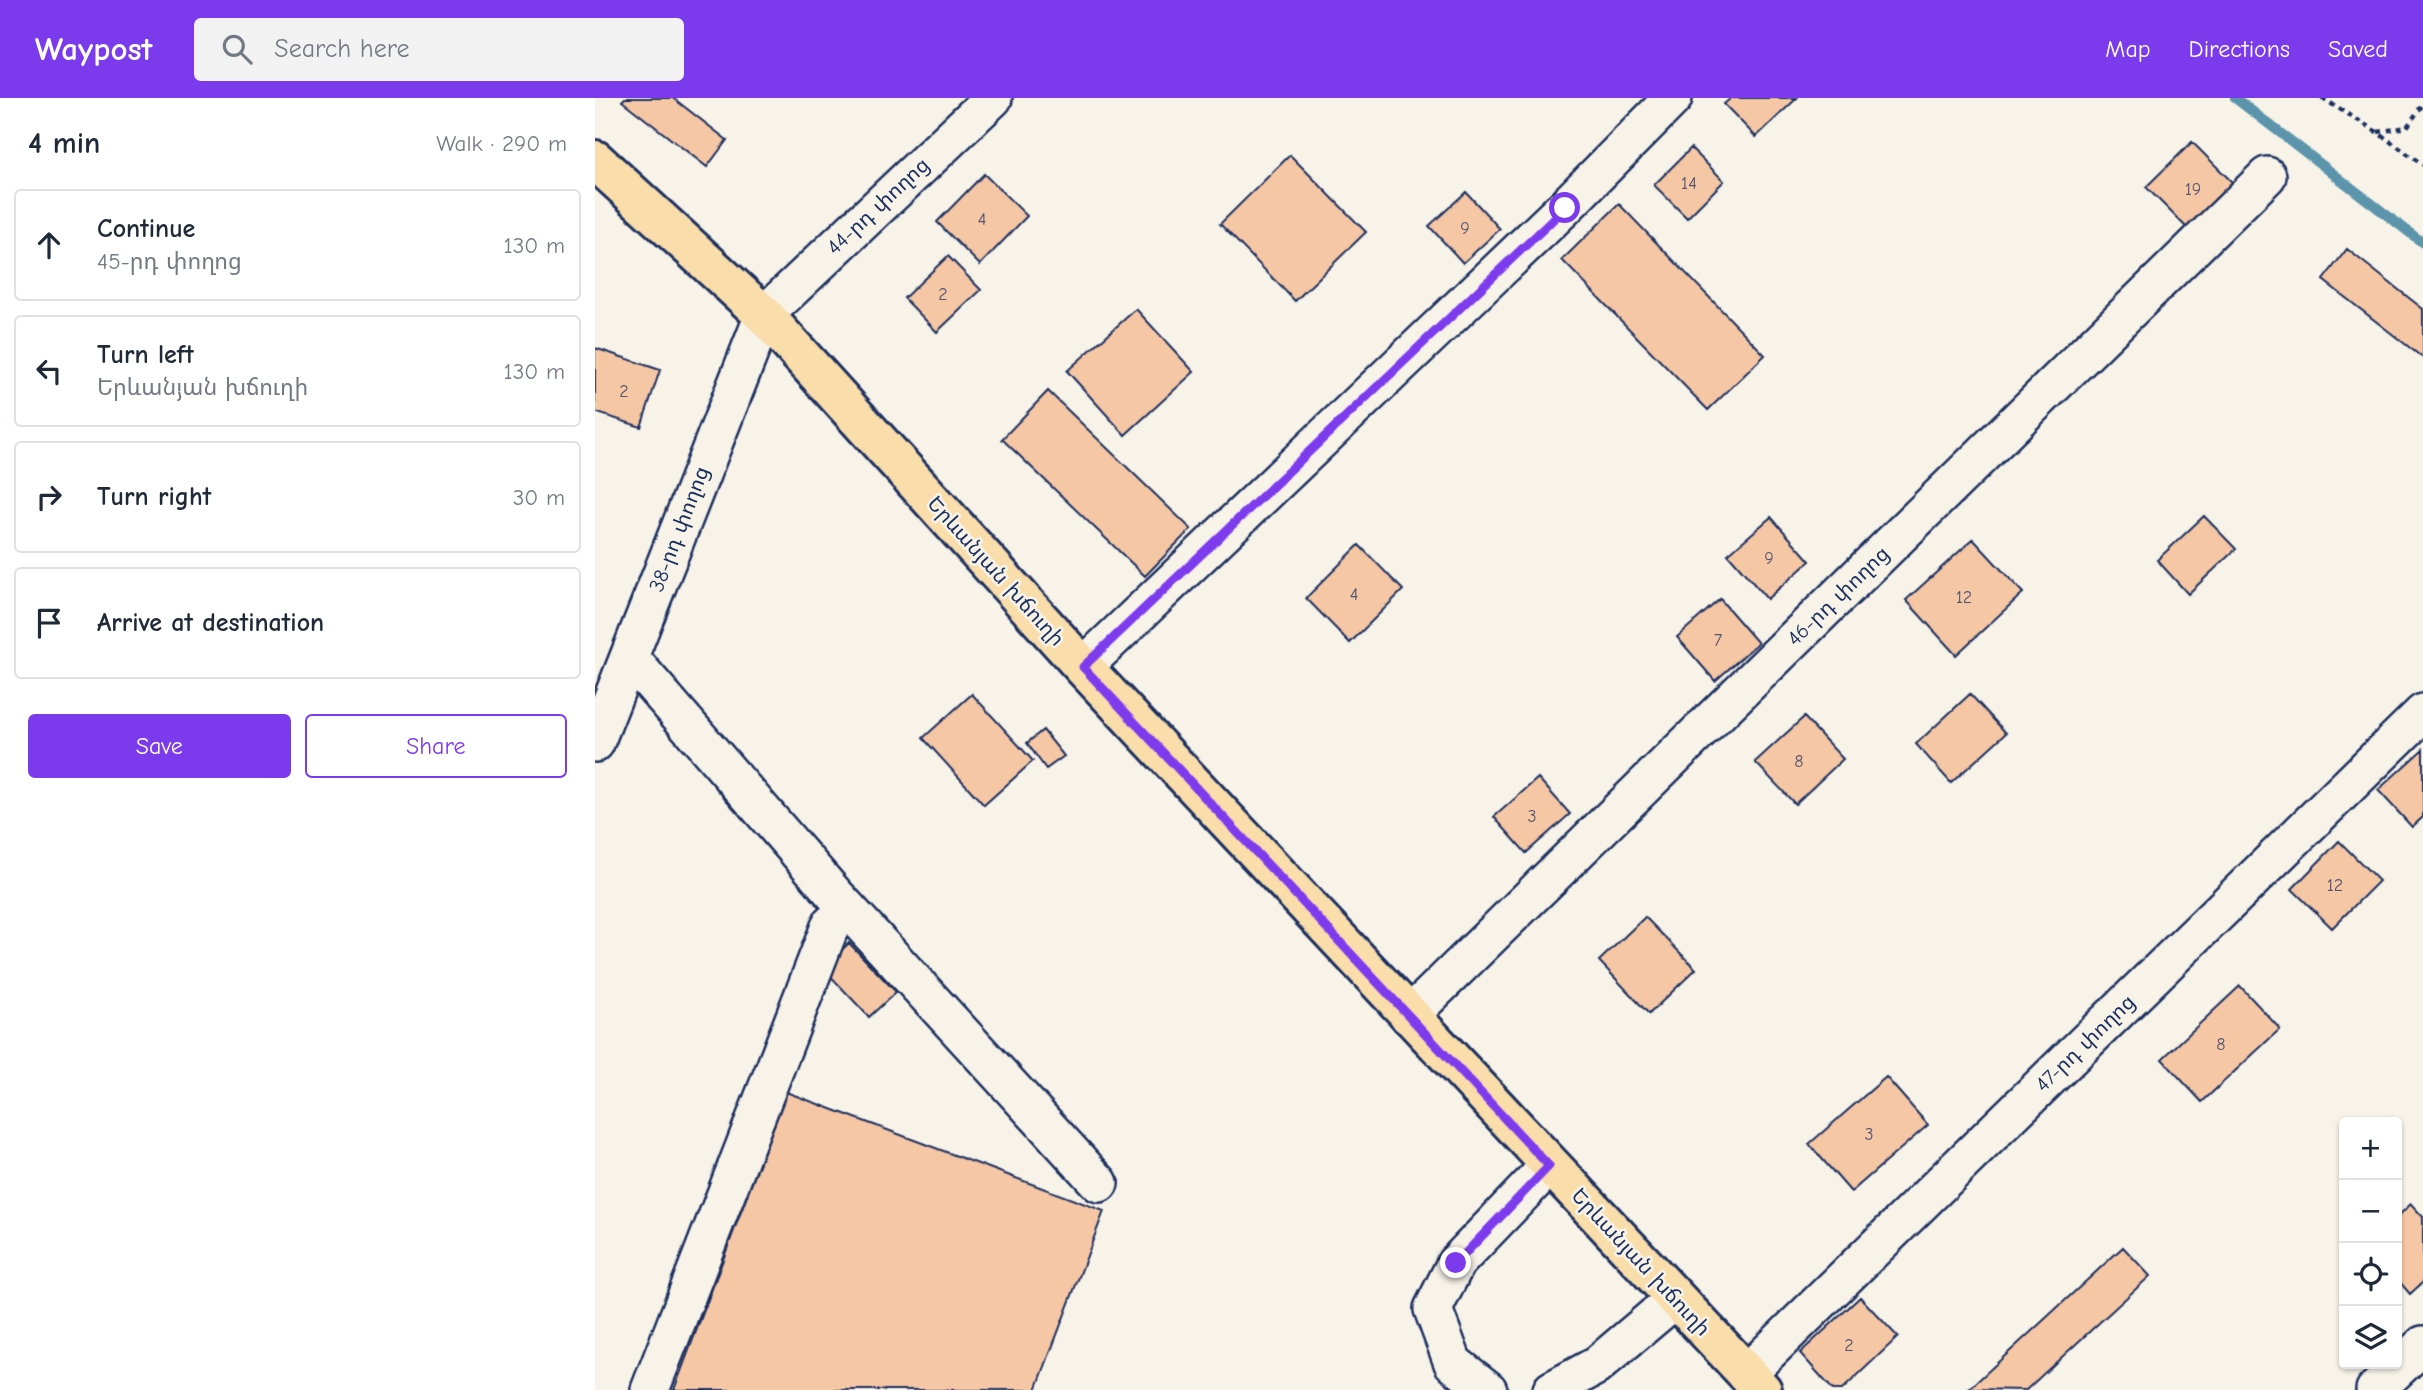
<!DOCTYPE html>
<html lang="en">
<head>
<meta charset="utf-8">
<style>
  :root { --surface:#fff; --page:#f2f2f3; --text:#1f2937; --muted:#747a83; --line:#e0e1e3; --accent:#7c3aed }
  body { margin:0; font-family:"Comic Neue","Noto Sans Armenian",sans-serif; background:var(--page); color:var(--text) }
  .controls { position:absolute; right:21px; bottom:21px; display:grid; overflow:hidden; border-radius:7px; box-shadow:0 2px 5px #0004 }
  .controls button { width:63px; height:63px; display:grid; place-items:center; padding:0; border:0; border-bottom:2px solid var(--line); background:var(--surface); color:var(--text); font:35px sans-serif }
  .stop { position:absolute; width:21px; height:21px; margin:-16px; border:5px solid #7c3aed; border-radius:50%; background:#fff }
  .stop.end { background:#7c3aed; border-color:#fff; box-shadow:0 2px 7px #0008 }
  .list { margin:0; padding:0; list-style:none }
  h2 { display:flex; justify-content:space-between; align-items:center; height:91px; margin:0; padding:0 28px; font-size:30px }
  h2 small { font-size:23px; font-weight:400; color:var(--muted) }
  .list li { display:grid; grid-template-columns:46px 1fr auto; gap:21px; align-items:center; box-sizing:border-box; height:112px; margin:0 14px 14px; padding:0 14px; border:2px solid var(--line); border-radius:7px }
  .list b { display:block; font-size:26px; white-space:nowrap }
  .list p { margin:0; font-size:23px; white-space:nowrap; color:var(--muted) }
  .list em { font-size:23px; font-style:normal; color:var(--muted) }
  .actions { display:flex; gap:14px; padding:21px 28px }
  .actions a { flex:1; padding:16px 0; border:2px solid var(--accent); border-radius:7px; text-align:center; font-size:24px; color:var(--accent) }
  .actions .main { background:var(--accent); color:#fff }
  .icon { flex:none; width:38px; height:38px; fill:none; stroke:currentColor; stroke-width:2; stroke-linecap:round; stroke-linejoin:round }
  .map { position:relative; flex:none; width:1828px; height:1292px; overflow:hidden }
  header { display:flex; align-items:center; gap:42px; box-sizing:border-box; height:98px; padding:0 35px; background:var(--accent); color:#fff }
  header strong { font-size:33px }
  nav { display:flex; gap:38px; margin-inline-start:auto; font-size:24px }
  .search { width:490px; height:63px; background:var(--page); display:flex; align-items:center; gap:18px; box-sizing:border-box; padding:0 24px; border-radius:7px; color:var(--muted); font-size:26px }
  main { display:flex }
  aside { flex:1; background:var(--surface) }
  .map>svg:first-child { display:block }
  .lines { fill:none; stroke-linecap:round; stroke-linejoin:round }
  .stream { stroke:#5c94ab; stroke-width:10 }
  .building { fill:#f6c7a5; stroke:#1b2f5e; stroke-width:2 }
  .minor-casing { stroke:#1b2f5e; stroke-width:42 }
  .major-casing { stroke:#1b2f5e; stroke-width:44 }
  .path { stroke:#1b2f5e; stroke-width:4.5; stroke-dasharray:5 5; stroke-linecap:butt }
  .minor { stroke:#f7f3e8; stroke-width:37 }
  .major { stroke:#f9ddab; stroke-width:38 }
  .route { stroke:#7c3aed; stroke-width:9 }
  .labels { text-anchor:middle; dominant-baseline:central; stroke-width:5; stroke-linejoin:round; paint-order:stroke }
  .number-label { font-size:18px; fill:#525570 }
  .street-label { font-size:21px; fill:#1b2f5e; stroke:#f7f3e8 }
</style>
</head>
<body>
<header>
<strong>Waypost</strong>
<div class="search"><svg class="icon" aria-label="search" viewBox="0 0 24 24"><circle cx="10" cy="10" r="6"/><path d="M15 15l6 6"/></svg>Search here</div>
<nav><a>Map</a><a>Directions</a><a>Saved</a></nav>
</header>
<main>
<aside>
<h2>4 min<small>Walk · 290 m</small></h2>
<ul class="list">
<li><svg class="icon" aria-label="ahead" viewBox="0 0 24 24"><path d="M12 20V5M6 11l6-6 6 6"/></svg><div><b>Continue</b><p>45-րդ փողոց</p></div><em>130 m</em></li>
<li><svg class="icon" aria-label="left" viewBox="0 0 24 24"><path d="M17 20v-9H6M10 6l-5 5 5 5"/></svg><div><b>Turn left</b><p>Երևանյան խճուղի</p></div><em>130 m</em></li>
<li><svg class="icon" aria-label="right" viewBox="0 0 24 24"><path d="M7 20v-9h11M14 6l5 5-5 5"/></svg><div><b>Turn right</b></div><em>30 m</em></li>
<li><svg class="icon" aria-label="arrive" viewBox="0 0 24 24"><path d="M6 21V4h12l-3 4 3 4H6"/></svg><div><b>Arrive at destination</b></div></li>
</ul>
<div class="actions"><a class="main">Save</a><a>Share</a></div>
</aside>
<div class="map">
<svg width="1828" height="1292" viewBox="0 0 1828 1292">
  <rect width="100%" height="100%" fill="#f7f3e8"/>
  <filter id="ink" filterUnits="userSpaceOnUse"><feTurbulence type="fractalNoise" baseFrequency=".0143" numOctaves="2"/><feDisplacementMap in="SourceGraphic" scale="14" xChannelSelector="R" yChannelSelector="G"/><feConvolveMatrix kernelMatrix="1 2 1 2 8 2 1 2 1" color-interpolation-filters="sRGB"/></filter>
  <g filter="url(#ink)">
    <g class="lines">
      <!-- stream -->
      <path class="stream" d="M1640,0l188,145"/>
    </g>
    <!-- building -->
    <path class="building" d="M30,0h48l54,42 -20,27 -85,-66z
      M1136,0h66l-41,39 -32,-33z
      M1597,44l48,48 -46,45 -48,-48z
      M1096,50l33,33 -37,37 -33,-33z
      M695,57l76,77 -71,69 -75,-77z
      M389,76l43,42 -47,49 -43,-43z
      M871,94l34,37 -37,34 -34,-37z
      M1024,106l146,151 -57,55 -146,-150z
      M1752,151l76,60v49l-100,-78z
      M353,158l33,34 -44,42 -33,-34z
      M541,211l58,63 -69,63 -58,-64z
      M0,250l65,22 -19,57 -46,-15z
      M453,293l143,138 -46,47 -143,-137z
      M1609,418l32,33 -48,45 -31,-34z
      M1176,419l39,44 -43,38 -39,-45z
      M1378,441l50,54 -67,62 -50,-55z
      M764,447l44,45 -53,53 -44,-45z
      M1125,501l38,44 -43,38 -38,-44z
      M377,596l61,67 -49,44 -61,-67z
      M1375,596l36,39 -55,50 -35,-39z
      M1209,619l39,42 -48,45 -40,-42z
      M448,632l21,26 -18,13 -19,-26z
      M1828,651v68l-11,10 -34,-37z
      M943,680l32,36 -44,39 -32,-36z
      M1744,743l40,40 -47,47 -40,-39z
      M1050,819l51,52 -47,45 -50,-53z
      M254,845l47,49 -27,25 -46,-49z
      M1645,888l40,43 -78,73 -40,-43z
      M1291,979l42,48 -77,67 -42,-48z
      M191,994l318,119 -68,179h-362z
      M1816,1106l12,13v65l-13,12 -13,-15v-62z
      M1528,1149l27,29 -124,114 -57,-1z
      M1265,1199l38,40 -56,53h-9l-33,-37z"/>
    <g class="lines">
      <defs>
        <path id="minor" d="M34,559l207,239 263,287
          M488,569l482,-460 108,-109
          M0,645l169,-428 229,-217
          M814,918l858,-840
          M1151,1276l677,-661
          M55,1292l181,-466 18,-14
          M893,1292l-35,-27 -20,-54 23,-46 93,-97
          M957,1292l44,-24 79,-67
          M1780,1292l48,-45"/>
        <path id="major" d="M0,62l169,155 319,352 679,723"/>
      </defs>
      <!-- minor casing -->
      <use href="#minor" class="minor-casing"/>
      <!-- major casing -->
      <use href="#major" class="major-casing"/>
      <!-- path -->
      <path class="path" d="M1727,0l55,34 46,33
        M1783,34l29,-5 16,-23"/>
      <!-- minor -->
      <use href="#minor" class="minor"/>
      <!-- major -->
      <use href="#major" class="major"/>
    </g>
  </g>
  <g class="lines" filter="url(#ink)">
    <!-- route -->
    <path class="route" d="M861,1165l93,-97 -466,-499 482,-459"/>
  </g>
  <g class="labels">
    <!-- number labels -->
    <g class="number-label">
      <text x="1094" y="85">14</text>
      <text x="1598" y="91">19</text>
      <text x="387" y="121">4</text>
      <text x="870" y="130">9</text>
      <text x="348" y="196">2</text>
      <text x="29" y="293">2</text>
      <text x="1174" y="460">9</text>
      <text x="759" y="496">4</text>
      <text x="1369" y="499">12</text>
      <text x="1123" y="542">7</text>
      <text x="1204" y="663">8</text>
      <text x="937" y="718">3</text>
      <text x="1740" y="787">12</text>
      <text x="1626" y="946">8</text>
      <text x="1274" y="1036">3</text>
      <text x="1254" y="1247">2</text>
    </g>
    <!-- street labels -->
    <g class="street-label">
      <text transform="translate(283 108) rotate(-43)">44-րդ փողոց</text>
      <text transform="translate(84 431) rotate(-69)">38-րդ փողոց</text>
      <text transform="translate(401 473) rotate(48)">Երևանյան խճուղի</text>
      <text transform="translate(1243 498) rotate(-44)">46-րդ փողոց</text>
      <text transform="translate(1490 945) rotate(-44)">47-րդ փողոց</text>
      <text transform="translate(1046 1164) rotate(47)">Երևանյան խճուղի</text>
    </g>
  </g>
</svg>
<div class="controls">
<button>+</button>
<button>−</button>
<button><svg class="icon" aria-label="locate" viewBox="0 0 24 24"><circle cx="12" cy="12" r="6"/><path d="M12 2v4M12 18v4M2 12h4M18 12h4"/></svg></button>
<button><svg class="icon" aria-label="layers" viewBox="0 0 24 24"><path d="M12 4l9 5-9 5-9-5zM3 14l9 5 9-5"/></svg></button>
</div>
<div class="stop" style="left:970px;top:110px"></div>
<div class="stop end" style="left:861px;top:1165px"></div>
</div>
</main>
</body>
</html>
